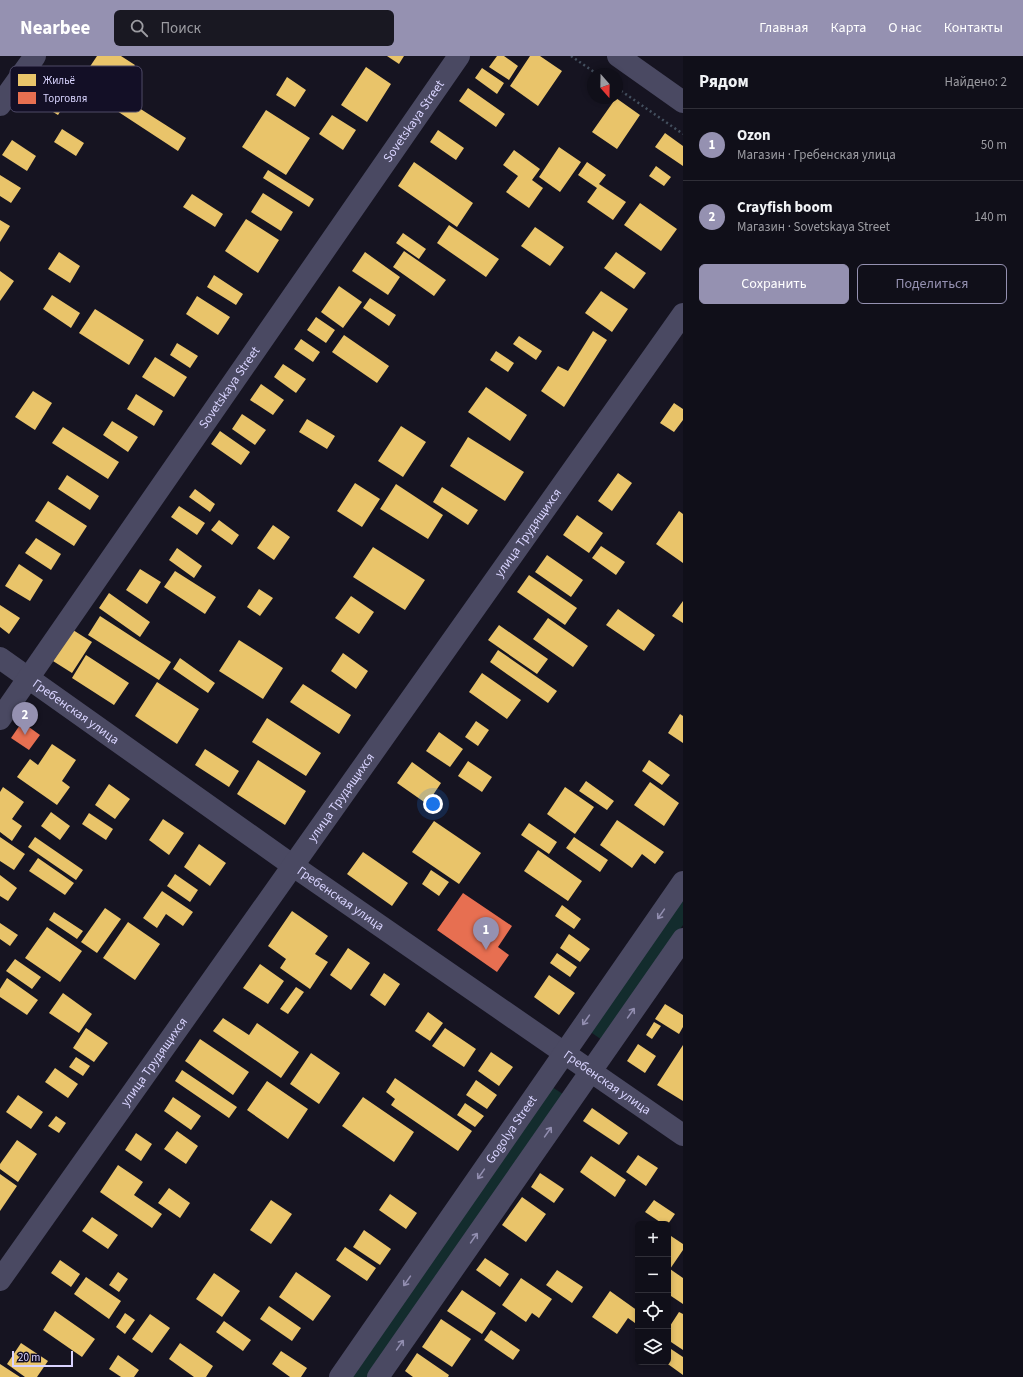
<!DOCTYPE html>
<html lang="ru">
<head>
<meta charset="utf-8">
<style>
  :root { --surface:#100f19; --page:#191822; --text:#f1f3f6; --muted:#9c9ca2; --line:#302f38; --accent:#9591b1 }
  body { margin:0; font-family:"Source Sans 3",sans-serif; background:var(--page); color:var(--text) }
  .controls { position:absolute; right:12px; bottom:12px; display:grid; overflow:hidden; border-radius:6px; box-shadow:0 2px 6px #0003 }
  .controls button { width:36px; height:36px; display:grid; place-items:center; padding:0; border:0; border-bottom:1px solid var(--line); background:var(--surface); color:var(--text); font:20px sans-serif }
  .compass { position:absolute; left:587px; top:12px; width:36px; height:36px; border-radius:50%; background:var(--surface); box-shadow:0 2px 6px #0003; rotate:160deg }
  .scale { position:absolute; left:12px; bottom:10px; width:61px; box-sizing:border-box; padding-left:4px; border:2px solid #d9d4ff; border-top:0; font-size:11px; line-height:14px; white-space:nowrap; color:#d9d4ff; -webkit-text-stroke:3px #130f26; paint-order:stroke }
  .you { position:absolute; left:433px; top:748px; width:14px; height:14px; margin:-10px; border:3px solid #fff; border-radius:50%; background:#1a73e8; box-shadow:0 0 0 6px #1a73e833 }
  .badge { display:grid; place-items:center; width:26px; height:26px; border-radius:50%; background:var(--accent); color:#fff; font-size:13px; font-weight:700 }
  .pin { position:absolute; translate:-50% -33px; filter:drop-shadow(0 1px 2px #0008) }
  .pin::after { content:''; position:absolute; top:21px; width:14px; height:12px; background:inherit; clip-path:polygon(0 0,100% 0,50% 100%) }
  .list { margin:0; padding:0; list-style:none }
  h2 { display:flex; justify-content:space-between; align-items:center; height:52px; margin:0; padding:0 16px; font-size:17px }
  h2 small { font-size:13px; font-weight:400; color:var(--muted) }
  .list li { display:grid; grid-template-columns:26px 1fr auto; gap:12px; align-items:center; box-sizing:border-box; height:72px; padding:0 16px; border-top:1px solid var(--line) }
  .list b { display:block; font-size:15px; white-space:nowrap }
  .list p { margin:0; font-size:13px; white-space:nowrap; color:var(--muted) }
  .list em { font-size:13px; font-style:normal; color:var(--muted) }
  .actions { display:flex; gap:8px; padding:12px 16px }
  .actions a { flex:1; padding:9px 0; border:1px solid var(--accent); border-radius:6px; text-align:center; font-size:14px; color:var(--accent) }
  .actions .main { background:var(--accent); color:#fff }
  .icon { flex:none; width:22px; height:22px; fill:none; stroke:currentColor; stroke-width:2; stroke-linecap:round; stroke-linejoin:round }
  .map { position:relative; flex:none; width:683px; height:1321px; overflow:hidden }
  header { display:flex; align-items:center; gap:24px; box-sizing:border-box; height:56px; padding:0 20px; background:var(--accent); color:#fff }
  header strong { font-size:19px }
  nav { display:flex; gap:22px; margin-inline-start:auto; font-size:14px }
  .search { width:280px; height:36px; background:var(--page); display:flex; align-items:center; gap:10px; box-sizing:border-box; padding:0 14px; border-radius:6px; color:var(--muted); font-size:15px }
  main { display:flex }
  aside { flex:1; background:var(--surface) }
  .map>svg:first-child { display:block }
  .green { fill:#132c2d }
  .homes { fill:#e9c46a }
  .shops { fill:#e76f51 }
  .lines { fill:none; stroke-linecap:round; stroke-linejoin:round }
  .path { stroke:#44505f; stroke-width:2.5; stroke-dasharray:2 3; stroke-linecap:butt }
  .minor { stroke:#4a4962; stroke-width:22 }
  .tertiary { stroke:#4a4962; stroke-width:22 }
  .oneway { stroke:#928eb0 }
  .labels { text-anchor:middle; dominant-baseline:central; stroke-width:4; stroke-linejoin:round; paint-order:stroke }
  .street-label { font-size:13px; fill:#d9d4ff; stroke:#130f26 }
  .key { fill:#130f26; stroke:#4e4a67; stroke-width:1 }
  .key-label { font-size:11px; fill:#d9d4ff }
</style>
</head>
<body>
<header>
<strong>Nearbee</strong>
<div class="search"><svg class="icon" aria-label="search" viewBox="0 0 24 24"><circle cx="10" cy="10" r="6"/><path d="M15 15l6 6"/></svg>Поиск</div>
<nav><a>Главная</a><a>Карта</a><a>О нас</a><a>Контакты</a></nav>
</header>
<main>
<div class="map">
<svg width="683" height="1321" viewBox="0 0 683 1321">
  <rect width="100%" height="100%" fill="#161421"/>
  <!-- green -->
  <path class="green" d="M683,839v30l-81,115 -13,-9z
    M549,1029l17,11 -197,281h-22z"/>
  <!-- homes -->
  <path class="homes" d="M97,0h24l14,9 -15,23 -31,-20z
    M387,0h17l-5,8z
    M497,0h7l14,10 -9,14 -20,-13z
    M530,0h10l22,15 -24,35 -28,-20z
    M366,11l25,17 -24,38 -26,-17z
    M482,12l22,15 -7,11 -22,-16z
    M287,21l19,13 -11,17 -19,-12z
    M49,30l20,12 -11,17 -20,-12z
    M468,32l37,26 -9,13 -37,-26z
    M616,42l24,17 -23,34 -25,-17z
    M125,43l61,39 -8,13 -61,-40z
    M266,54l44,28 -24,37 -44,-28z
    M332,59l24,15 -13,20 -24,-16z
    M62,73l22,14 -8,13 -22,-14z
    M438,74l26,18 -8,12 -26,-18z
    M665,77l18,13v20l-28,-19z
    M12,84l24,16 -9,15 -25,-16z
    M559,91l22,15 -21,30 -21,-15z
    M514,94l26,19 -8,11 11,8 -14,20 -23,-16 12,-16 -15,-11z
    M414,106l59,41 -16,24 -59,-41z
    M587,106l19,13 -7,9 27,18 -13,18 -26,-18 10,-14 -19,-13z
    M656,110l15,11 -7,9 -15,-10z
    M268,114l46,29 -5,8 -46,-29z
    M0,119l21,13 -10,15 -11,-7z
    M263,137l30,19 -12,19 -30,-19z
    M192,138l31,20 -8,13 -32,-20z
    M640,147l37,26 -16,22 -37,-26z
    M246,163l33,21 -21,33 -33,-22z
    M0,164l10,6 -10,16z
    M449,169l50,34 -13,18 -49,-34z
    M535,171l29,20 -14,19 -29,-20z
    M403,177l23,16 -7,10 -23,-16z
    M404,195l42,29 -12,16 -41,-29z
    M59,196l21,14 -10,17 -22,-14z
    M365,196l35,25 -12,18 -36,-24z
    M616,196l30,21 -12,16 -30,-21z
    M0,215l14,10 -14,20z
    M214,219l29,19 -7,11 -29,-18z
    M339,230l23,16 -19,26 -22,-16z
    M601,235l27,18 -16,23 -27,-19z
    M52,239l28,18 -9,15 -28,-19z
    M197,240l33,21 -12,18 -32,-21z
    M370,242l26,17 -7,11 -26,-18z
    M95,253l49,31 -15,25 -50,-32z
    M316,261l19,13 -9,13 -19,-13z
    M593,275l14,9 -43,67 -23,-16 17,-25 10,5z
    M344,279l45,31 -12,17 -45,-31z
    M519,280l23,15 -6,9 -23,-16z
    M301,283l19,13 -7,10 -19,-13z
    M177,287l21,13 -8,12 -20,-13z
    M496,295l18,12 -6,9 -18,-12z
    M155,301l32,20 -13,20 -32,-20z
    M283,308l23,15 -10,14 -22,-16z
    M261,328l23,16 -11,15 -23,-15z
    M486,331l41,28 -17,26 -42,-29z
    M33,335l19,12 -17,27 -20,-13z
    M136,338l27,17 -9,15 -27,-17z
    M674,347l9,6v11l-9,12 -14,-9z
    M242,358l24,16 -11,15 -23,-16z
    M307,363l28,17 -8,13 -28,-17z
    M112,365l26,16 -10,15 -25,-17z
    M401,370l25,16 -23,35 -25,-16z
    M63,371l56,35 -11,17 -56,-36z
    M220,375l30,21 -9,13 -30,-21z
    M468,381l56,35 -19,29 -55,-35z
    M618,417l14,10 -20,28 -14,-10z
    M67,419l32,21 -9,14 -32,-21z
    M355,427l25,16 -18,28 -25,-16z
    M396,428l47,31 -15,24 -48,-30z
    M442,431l36,23 -10,15 -35,-23z
    M195,433l20,15 -5,8 -21,-15z
    M48,445l39,25 -13,20 -39,-25z
    M179,450l26,17 -8,12 -26,-18z
    M679,455l4,3v49l-27,-19z
    M577,459l26,18 -14,20 -26,-18z
    M219,464l20,15 -7,10 -21,-15z
    M273,469l17,12 -16,23 -17,-12z
    M36,482l25,16 -10,16 -26,-17z
    M601,490l24,16 -9,13 -24,-17z
    M373,491l52,33 -20,30 -52,-33z
    M177,492l25,18 -8,12 -25,-18z
    M547,499l36,25 -12,17 -36,-25z
    M19,508l24,16 -13,21 -25,-15z
    M140,513l21,13 -14,22 -21,-14z
    M175,515l41,26 -11,17 -41,-27z
    M529,519l48,33 -12,17 -48,-33z
    M259,533l14,9 -13,18 -13,-9z
    M109,537l41,29 -10,15 -41,-29z
    M351,540l23,16 -15,22 -24,-16z
    M683,545v22l-11,-7z
    M0,549l20,13 -11,16 -9,-7z
    M618,553l37,26 -11,16 -38,-26z
    M100,560l71,46 -12,18 -71,-45z
    M548,562l40,28 -15,21 -40,-28z
    M499,569l49,34 -11,15 -49,-34z
    M73,574l19,12 -20,31 -19,-12z
    M239,584l44,28 -20,31 -44,-28z
    M498,594l59,41 -9,12 -58,-41z
    M343,597l25,18 -12,18 -25,-18z
    M86,599l43,28 -15,22 -42,-27z
    M180,602l35,25 -7,10 -35,-24z
    M482,617l39,27 -14,19 -38,-27z
    M157,626l42,27 -22,35 -42,-28z
    M303,628l48,31 -12,19 -49,-32z
    M680,658l3,2v27l-15,-10z
    M267,662l54,35 -15,23 -54,-34z
    M476,665l13,9 -11,16 -13,-9z
    M439,676l24,17 -13,18 -24,-16z
    M52,688l24,16 -14,21 8,6 -13,18 -40,-28 13,-18 8,6z
    M205,693l34,22 -10,16 -34,-22z
    M258,704l48,31 -21,34 -48,-31z
    M649,704l21,15 -8,10 -20,-14z
    M468,705l24,16 -10,15 -24,-16z
    M412,706l29,21 -14,21 -30,-21z
    M586,725l28,20 -7,9 -28,-19z
    M650,726l29,21 -15,23 -30,-21z
    M109,728l21,15 -15,20 -20,-14z
    M3,731l21,15 -12,17 10,7 -10,15 -12,-9v-40z
    M565,731l29,20 -19,27 -28,-20z
    M51,756l19,14 -10,14 -19,-14z
    M89,757l24,16 -7,11 -24,-16z
    M163,763l21,14 -15,22 -20,-15z
    M617,764l47,32 -9,12 -13,-10 -10,14 -32,-23z
    M434,765l47,32 -22,31 -47,-32z
    M529,767l28,19 -8,12 -28,-19z
    M0,781l25,17 -11,16 -14,-9z
    M35,781l48,33 -7,10 -48,-33z
    M574,781l34,23 -8,12 -34,-24z
    M199,788l27,19 -16,23 -26,-19z
    M538,794l44,31 -14,20 -44,-30z
    M363,796l45,31 -16,23 -45,-32z
    M38,802l36,25 -9,12 -36,-24z
    M431,814l18,12 -10,14 -17,-12z
    M175,818l23,16 -8,12 -23,-16z
    M0,819l17,13 -9,13 -8,-5z
    M162,835l31,21 -10,14 -17,-12 -9,14 -14,-10z
    M562,849l19,14 -7,10 -19,-13z
    M105,852l16,11 -24,34 -16,-11z
    M292,855l36,25 -13,18 13,8 -18,27 -30,-21 6,-9 -18,-13z
    M54,856l29,19 -6,8 -28,-19z
    M128,866l32,22 -25,36 -32,-22z
    M0,867l18,12 -8,11 -10,-7z
    M47,871l35,24 -22,31 -35,-24z
    M569,878l21,15 -10,13 -20,-14z
    M348,892l22,15 -19,27 -21,-15z
    M557,897l20,14 -7,10 -20,-14z
    M15,903l26,18 -9,12 -26,-18z
    M260,908l24,17 -16,23 -25,-16z
    M384,917l16,11 -15,22 -15,-11z
    M549,919l26,18 -16,22 -25,-18z
    M7,922l31,22 -11,15 -27,-18v-8z
    M296,931l8,5 -16,22 -8,-5z
    M63,937l29,21 -13,19 -30,-20z
    M665,948l18,11v12l-4,7 -24,-15z
    M428,956l15,11 -13,18 -15,-10z
    M223,962l26,17 8,-12 42,29 -18,26 -68,-47z
    M654,966l7,4 -9,13 -6,-4z
    M86,972l22,15 -14,19 -21,-14z
    M445,972l31,21 -12,18 -32,-21z
    M200,983l49,33 -16,23 -48,-34z
    M638,988l18,12 -11,17 -18,-12z
    M683,989v56l-26,-16z
    M491,996l22,15 -14,19 -21,-15z
    M311,997l29,20 -21,31 -29,-20z
    M76,1001l14,9 -7,10 -14,-9z
    M55,1012l23,16 -10,14 -23,-16z
    M182,1014l55,37 -8,11 -54,-37z
    M395,1022l77,53 -14,20 -67,-46 4,-6 -9,-7z
    M476,1024l21,15 -10,14 -21,-14z
    M267,1025l41,28 -20,30 -41,-29z
    M18,1039l25,17 -12,17 -25,-17z
    M173,1041l28,19 -10,14 -27,-19z
    M363,1041l51,35 -20,30 -52,-36z
    M465,1047l19,13 -9,11 -18,-12z
    M592,1052l36,25 -9,12 -36,-24z
    M56,1060l10,7 -7,10 -11,-7z
    M177,1075l21,15 -12,18 -22,-15z
    M136,1077l16,11 -11,17 -16,-11z
    M17,1084l20,14 -19,28 -18,-13v-5z
    M638,1099l20,13 -12,18 -20,-14z
    M591,1100l35,24 -11,17 -35,-25z
    M118,1109l25,17 -9,13 28,19 -10,14 -52,-36z
    M540,1117l24,16 -10,14 -23,-16z
    M0,1118l17,12 -17,25z
    M169,1132l21,15 -10,15 -22,-15z
    M390,1138l27,19 -11,16 -27,-19z
    M522,1141l24,17 -20,28 -24,-17z
    M271,1144l21,14 -21,30 -21,-14z
    M654,1144l21,14 -7,10h-5l-18,-12z
    M92,1161l26,18 -10,14 -26,-18z
    M364,1174l27,19 -11,16 -27,-18z
    M668,1178l15,10v6l-13,19 13,9v26l-15,-10z
    M345,1191l31,21 -9,13 -31,-21z
    M485,1202l24,16 -9,13 -24,-17z
    M60,1204l20,14 -9,13 -20,-14z
    M557,1214l26,17 -11,16 -26,-18z
    M118,1216l10,7 -9,13 -10,-7z
    M296,1216l35,24 -18,25 -34,-24z
    M214,1217l26,18 -18,26 -26,-18z
    M86,1221l35,24 -12,18 -35,-25z
    M521,1222l31,21 -13,19 -7,-5 -6,9 -24,-17z
    M462,1234l34,23 -14,21 -35,-23z
    M610,1235l28,20v8l-3,4 -7,-5 -11,16 -25,-17z
    M269,1250l32,22 -9,13 -32,-22z
    M55,1255l40,28 -13,18 -39,-27z
    M679,1256l4,2v36l-15,-10v-11z
    M125,1257l10,7 -10,14 -9,-7z
    M150,1258l20,14 -18,25 -20,-14z
    M441,1263l30,20 -19,28 -30,-20z
    M224,1265l27,19 -8,11 -27,-19z
    M491,1274l29,20 -7,10 -29,-20z
    M21,1287l27,18 -11,16h-12l-18,-13z
    M180,1287l33,23 -7,11h-12l-25,-18z
    M668,1291l15,10v18l-18,-13h3z
    M281,1295l26,17 -6,9h-11l-18,-13z
    M417,1297l32,22 -1,2h-35l-8,-6z
    M118,1299l21,15 -5,7h-13l-12,-8z
    M0,1308l20,13h-20z"/>
  <!-- shops -->
  <path class="shops" d="M22,666l18,13 -11,15 -18,-12z
    M463,837l49,33 -14,21 11,8 -12,17 -60,-42z"/>
  <g class="lines">
    <!-- path -->
    <path class="path" d="M571,0l26,18
      M617,32l66,46"/>
    <!-- minor -->
    <g class="minor">
      <path d="M0,49l35,-49"/>
      <path id="s1" d="M0,602l292,207 391,270"/>
      <path id="s2" d="M0,663l459,-663"/>
      <path id="s3" d="M0,1224l683,-966"/>
      <path id="s4" d="M340,1321l343,-495"/>
      <path d="M378,1321l305,-438"/>
    </g>
    <!-- tertiary -->
    <path class="tertiary" d="M618,0l65,46"/>
  </g>
  <!-- one-way arrows -->
  <defs><path id="oneway-shaft" d="M-6 0H5M1.5-3L5.5 0L1.5 3" fill="none" stroke-width="1.6" stroke-linecap="round" stroke-linejoin="round"/></defs>
  <g class="oneway">
    <use href="#oneway-shaft" transform="translate(661 858) rotate(125)"/>
    <use href="#oneway-shaft" transform="translate(631 957) rotate(-55)"/>
    <use href="#oneway-shaft" transform="translate(586 964) rotate(125)"/>
    <use href="#oneway-shaft" transform="translate(548 1076) rotate(-55)"/>
    <use href="#oneway-shaft" transform="translate(481 1118) rotate(125)"/>
    <use href="#oneway-shaft" transform="translate(474 1182) rotate(-55)"/>
    <use href="#oneway-shaft" transform="translate(407 1225) rotate(125)"/>
    <use href="#oneway-shaft" transform="translate(400 1289) rotate(-55)"/>
  </g>
  <g class="labels">
    <!-- street labels -->
    <g class="street-label">
      <text stroke="none"><textPath href="#s2" startOffset="727">Sovetskaya Street</textPath></text>
      <text stroke="none"><textPath href="#s2" startOffset="403">Sovetskaya Street</textPath></text>
      <text stroke="none"><textPath href="#s3" startOffset="915">улица Трудящихся</textPath></text>
      <text stroke="none"><textPath href="#s1" startOffset="93">Гребенская улица</textPath></text>
      <text stroke="none"><textPath href="#s3" startOffset="591">улица Трудящихся</textPath></text>
      <text stroke="none"><textPath href="#s1" startOffset="417">Гребенская улица</textPath></text>
      <text stroke="none"><textPath href="#s3" startOffset="267">улица Трудящихся</textPath></text>
      <text stroke="none"><textPath href="#s1" startOffset="741">Гребенская улица</textPath></text>
      <text stroke="none"><textPath href="#s4" startOffset="301">Gogolya Street</textPath></text>
    </g>
  </g>
  <!-- legend -->
  <rect x="10" y="10" width="132" height="46" rx="6" class="key"/>
  <rect x="18" y="18" width="18" height="12" fill="#e9c46a"/>
  <rect x="18" y="36" width="18" height="12" fill="#e76f51"/>
  <g class="key-label">
    <text x="43" y="28">Жильё</text>
    <text x="43" y="46">Торговля</text>
  </g>
</svg>
<div class="controls">
<button>+</button>
<button>−</button>
<button><svg class="icon" aria-label="locate" viewBox="0 0 24 24"><circle cx="12" cy="12" r="6"/><path d="M12 2v4M12 18v4M2 12h4M18 12h4"/></svg></button>
<button><svg class="icon" aria-label="layers" viewBox="0 0 24 24"><path d="M12 4l9 5-9 5-9-5zM3 14l9 5 9-5"/></svg></button>
</div>
<svg class="compass" viewBox="-18 -18 36 36"><path d="M0-13l5 13h-10z" fill="#e53935"/><path d="M0 13l5-13h-10z" fill="#9c9ca2"/></svg>
<div class="scale">20 m</div>
<div class="you"></div>
<div class="pin badge" style="left:486px;top:894px">1</div>
<div class="pin badge" style="left:25px;top:679px">2</div>
</div>
<aside>
<h2>Рядом<small>Найдено: 2</small></h2>
<ul class="list">
<li><span class="badge">1</span><div><b>Ozon</b><p>Магазин · Гребенская улица</p></div><em>50 m</em></li>
<li><span class="badge">2</span><div><b>Crayfish boom</b><p>Магазин · Sovetskaya Street</p></div><em>140 m</em></li>
</ul>
<div class="actions"><a class="main">Сохранить</a><a>Поделиться</a></div>
</aside>
</main>
</body>
</html>
